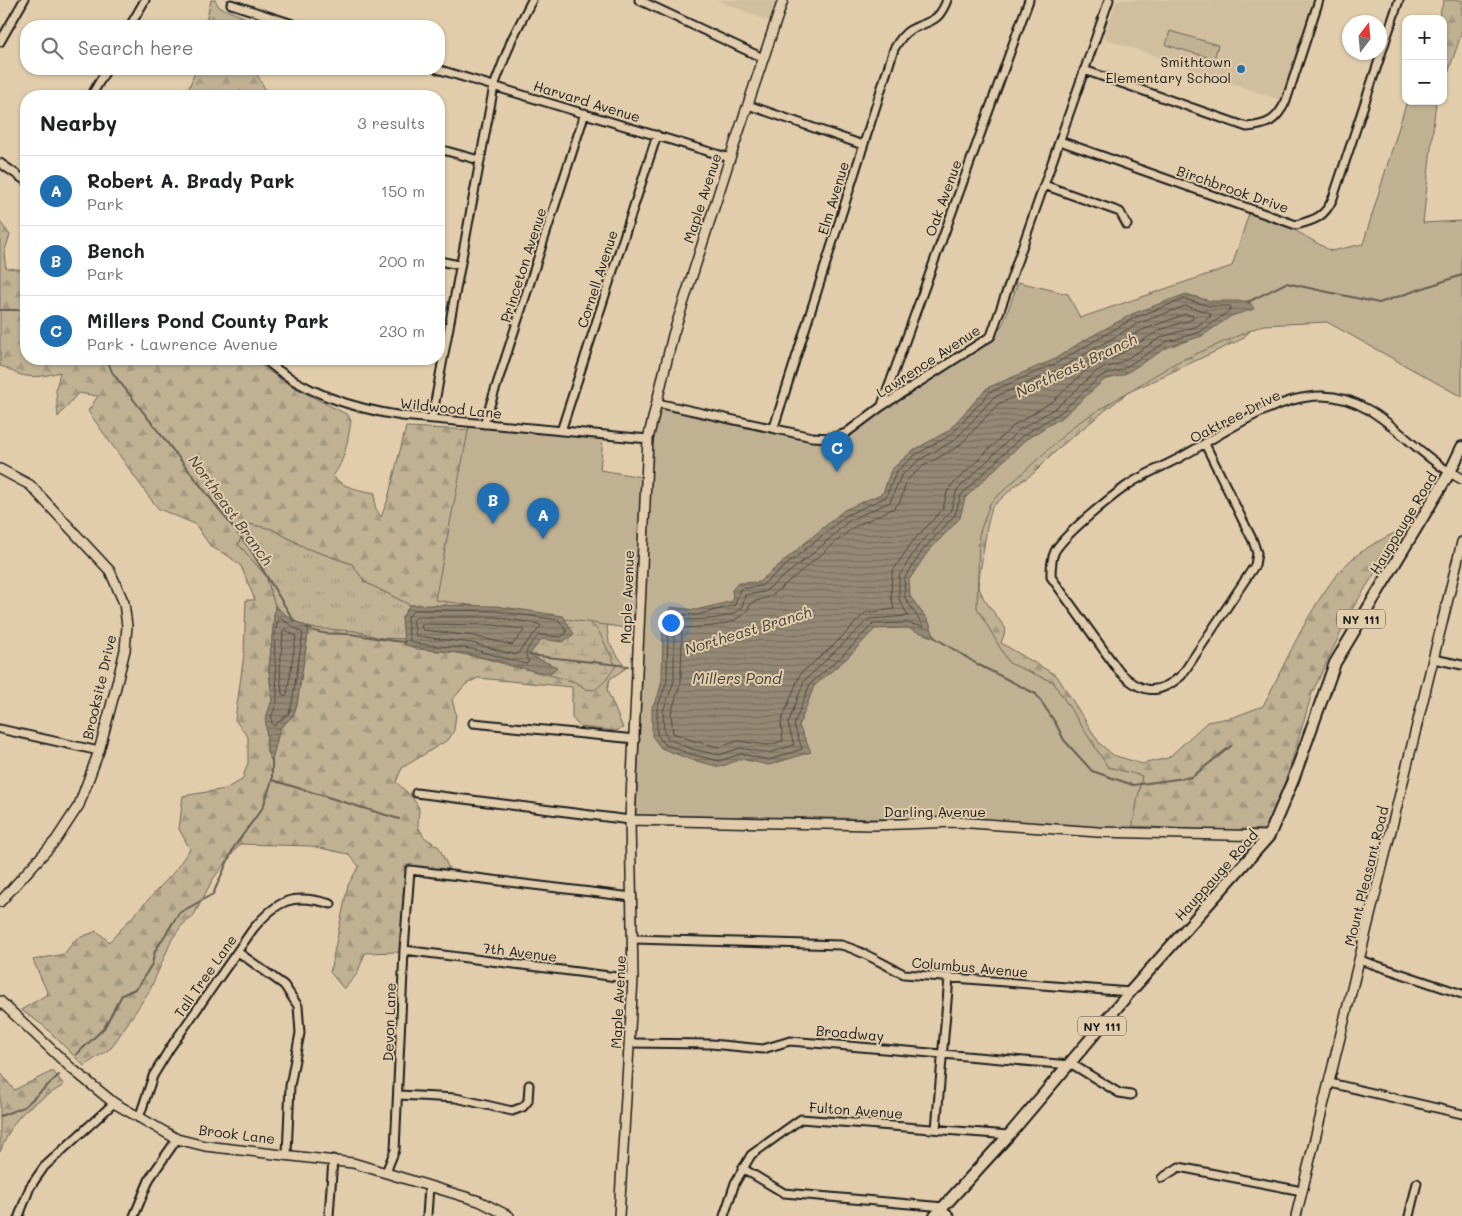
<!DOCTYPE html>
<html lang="en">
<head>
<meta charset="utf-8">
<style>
  :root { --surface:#fff; --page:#f2f2f2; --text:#202124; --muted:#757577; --line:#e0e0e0; --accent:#1f6fb2 }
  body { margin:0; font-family:Mali,sans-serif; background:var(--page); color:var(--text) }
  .controls { position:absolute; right:15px; top:15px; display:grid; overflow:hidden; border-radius:10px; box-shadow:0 1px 4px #0004 }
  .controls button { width:45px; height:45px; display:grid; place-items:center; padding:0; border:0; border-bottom:1px solid var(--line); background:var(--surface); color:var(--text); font:25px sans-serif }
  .compass { position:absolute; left:1342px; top:15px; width:45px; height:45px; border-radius:50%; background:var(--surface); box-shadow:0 1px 4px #0004; rotate:16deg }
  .you { position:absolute; left:670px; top:622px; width:18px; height:18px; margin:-12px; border:4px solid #fff; border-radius:50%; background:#1a73e8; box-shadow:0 0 0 8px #1a73e833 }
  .badge { display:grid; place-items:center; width:32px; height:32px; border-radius:50%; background:var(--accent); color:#fff; font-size:16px; font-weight:700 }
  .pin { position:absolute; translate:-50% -41px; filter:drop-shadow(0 1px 2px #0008) }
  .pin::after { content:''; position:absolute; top:26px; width:18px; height:15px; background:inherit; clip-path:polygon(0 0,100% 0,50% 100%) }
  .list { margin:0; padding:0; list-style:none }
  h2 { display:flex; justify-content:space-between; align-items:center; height:65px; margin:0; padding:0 20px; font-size:21px }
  h2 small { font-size:16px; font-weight:400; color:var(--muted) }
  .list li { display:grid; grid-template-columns:32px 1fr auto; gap:15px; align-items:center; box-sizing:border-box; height:70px; padding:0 20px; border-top:1px solid var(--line) }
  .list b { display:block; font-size:19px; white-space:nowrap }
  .list p { margin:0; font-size:16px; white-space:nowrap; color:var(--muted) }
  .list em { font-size:16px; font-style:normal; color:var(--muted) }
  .icon { flex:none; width:28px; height:28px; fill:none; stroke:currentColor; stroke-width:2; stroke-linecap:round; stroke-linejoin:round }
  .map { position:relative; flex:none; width:1462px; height:1216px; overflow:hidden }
  .search { position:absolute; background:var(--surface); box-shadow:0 1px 4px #0004; left:20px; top:20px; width:425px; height:55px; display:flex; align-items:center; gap:12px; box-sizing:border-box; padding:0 18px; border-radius:20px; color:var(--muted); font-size:19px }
  .panel { position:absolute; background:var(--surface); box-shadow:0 1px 4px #0004; left:20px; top:90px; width:425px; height:275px; border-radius:20px }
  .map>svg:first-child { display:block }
  .built { fill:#d1be9f }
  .grass { fill:url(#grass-tufts); stroke:#6e6658 }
  .forest { fill:url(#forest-firs); stroke:#6e6658; fill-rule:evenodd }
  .wetland { fill:url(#wetland-marsh); stroke:#6e6658 }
  .park { fill:#c0b193; stroke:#6e6658 }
  .water { fill:url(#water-rules); stroke:#655d51 }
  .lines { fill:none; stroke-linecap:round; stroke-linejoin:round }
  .shore { stroke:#4c483f; stroke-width:1 }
  .stream { stroke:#655d51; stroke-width:2 }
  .street-casing { stroke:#1c1c1c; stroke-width:11 }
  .secondary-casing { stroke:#1c1c1c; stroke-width:12 }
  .primary-casing { stroke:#1c1c1c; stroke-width:14 }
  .street { stroke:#e1cdab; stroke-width:7 }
  .secondary { stroke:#e1cdab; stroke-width:9 }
  .primary { stroke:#e1cdab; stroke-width:10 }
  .poi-dot { fill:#1f6fb2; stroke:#e1cdab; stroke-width:2 }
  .labels { text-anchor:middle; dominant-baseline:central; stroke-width:4; stroke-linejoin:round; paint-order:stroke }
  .shield { fill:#e1cdab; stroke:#575147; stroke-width:1 }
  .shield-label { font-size:12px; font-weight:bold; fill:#1c1c1c }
  .poi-label { font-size:14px; fill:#1c1c1c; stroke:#e1cdab; text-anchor:end }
  .street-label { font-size:14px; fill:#1c1c1c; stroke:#e1cdab }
  .water-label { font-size:15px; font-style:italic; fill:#403d36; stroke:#e1cdab }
</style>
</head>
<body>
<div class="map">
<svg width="1462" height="1216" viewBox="0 0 1462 1216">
  <defs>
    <pattern id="grass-tufts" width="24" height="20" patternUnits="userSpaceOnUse" patternTransform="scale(1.25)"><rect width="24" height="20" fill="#c0b193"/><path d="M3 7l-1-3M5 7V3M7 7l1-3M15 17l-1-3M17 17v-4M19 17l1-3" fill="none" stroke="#a4987e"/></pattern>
    <pattern id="forest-firs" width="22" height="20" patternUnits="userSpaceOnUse" patternTransform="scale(1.25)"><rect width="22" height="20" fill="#c0b193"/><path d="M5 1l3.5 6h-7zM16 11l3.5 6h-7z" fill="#a4987e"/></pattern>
    <pattern id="wetland-marsh" width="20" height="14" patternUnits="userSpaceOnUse" patternTransform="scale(1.25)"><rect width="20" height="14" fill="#c0b193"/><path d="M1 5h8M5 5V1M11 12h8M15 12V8" fill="none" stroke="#a4987e"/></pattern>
    <pattern id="water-rules" width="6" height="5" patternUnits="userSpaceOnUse" patternTransform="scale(1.25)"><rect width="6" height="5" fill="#958974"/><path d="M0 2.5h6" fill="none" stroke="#796f5e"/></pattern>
  </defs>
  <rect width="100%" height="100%" fill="#e1cdab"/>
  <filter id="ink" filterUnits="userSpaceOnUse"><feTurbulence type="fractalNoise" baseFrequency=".02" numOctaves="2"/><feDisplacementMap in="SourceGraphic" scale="10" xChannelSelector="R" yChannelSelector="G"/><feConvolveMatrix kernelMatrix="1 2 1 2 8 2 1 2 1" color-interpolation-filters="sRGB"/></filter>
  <g filter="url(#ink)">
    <!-- built -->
    <path class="built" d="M717,0h68l-9,24z
      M1117,0h198l-35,100 -177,-62z"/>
    <!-- grass -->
    <path class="grass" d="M249,524l23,5 34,19 46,16 13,18 45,23 -8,12 2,22 -24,-1 -25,-7 -39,-1 -24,-10 -17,-14 -9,-30 -28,-32z"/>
    <!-- forest -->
    <path class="forest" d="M211,0h4l4,7 47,19h-61z
      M1444,0h18v32l-19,56v-69h-5z
      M196,69h58l12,22 -1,5h-79z
      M0,222l10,13 -6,18 2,15 20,2v89h227c28,24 62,39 95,56l3,6c-3,18 -6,40 -18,55 9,12 28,14 42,17v14l6,10 6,-15 19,-75 66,3 150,181 -15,15 2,17 17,25 -16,11 -3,11 16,38 -8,3 -35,-4 -8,-9v-31l-94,-9 -12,6 -14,16 4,14 -2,16 -5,9 -47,29 -6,14 16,15 7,11 -1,18 6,11 15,10 10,22 -43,-2 -5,85 -36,1 -8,21 -13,15 -14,-17 18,-87 11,-19 -11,-12 -37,-8 -71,-2 -27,35 -20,38 -11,8 -10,14 -22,51 -39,58 -27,18 -40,-40 -23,-16 27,-16 -15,-34 31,-6 12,-15 21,-8 12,11 65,-70 16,-23 -11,-20 4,-33 42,-7 17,-9 6,-17v-26l-13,-17 9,-66 2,-54h9l-14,-34 -14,-11 -16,-8 -16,-23 -36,-15 -7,-8 -64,-90 10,-15 -20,-3 -20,24 -2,-28 4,-17c-15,4 -27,7 -42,2 -7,-2 -10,-7 -18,-8zM249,524l23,5 34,19 46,16 13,18 45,23 86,1 25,63 -51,-15 -53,-5 -13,-5v-5l-24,-1 -25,-7 -46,-3 -12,76 -4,12 -13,12 -9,32 -4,-8 -1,-34 6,-18 -3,-30 6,-64 -9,-30 -28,-32z
      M1253,328l-11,11 -115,54 -66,53 -27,27 -18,12 -24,22 -5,20 -9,59 6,13 22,30 -5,14 56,33 43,68 13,11 29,9 26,-6 39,-36 27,-5 29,-11c24,-45 52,-114 89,-147 15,-13 33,-21 50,-30l-51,82 -39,82 -24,81 -22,55 -43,2 -269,-15 -294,1 -14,-1 -7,-5 272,-230 193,-199z
      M53,1071l11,14c-37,23 -47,25 -64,67v-80l14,18z"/>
    <!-- wetland -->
    <path class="wetland" d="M583,617l15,13 18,36 -10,14 -11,10 -9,-1 -11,-7 -80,-22 -55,-10 28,-23z"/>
    <!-- park -->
    <path class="park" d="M1170,31l48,14 -4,14 -48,-14z
      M1407,101h29l-13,122 39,-2v176l-135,-75 -64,3 -88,38 -99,61 -86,79 -11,32 -2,73 32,55 44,19 55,85 34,9 -10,53 -176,-9 -320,-5 16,-374 9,-33 170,34 16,-7 142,-95 14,-16 15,-42 50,12 12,24 152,-52 17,-53 42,15 40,23 32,-7z
      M469,427l134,11 -3,32 42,7 -9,152 -198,-29z"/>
    <!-- water -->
    <path class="water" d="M1186,294l24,7h39l5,8 -23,7 -29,20 -34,11 -45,28 -19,5 -40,36 -39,24 -60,58 -5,20 -33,35 -18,27 1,16 19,26 6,16 -28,-10 -32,1 -28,29 -33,28 -15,40 12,26 -42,13 -28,-6 -21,8 -31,-8 -28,-11 -9,-12v-29l6,-11 4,-16 1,-56 7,-17 26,3 37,-9 -1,-11 6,-7 21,-1 85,-72 39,-17 8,-23 21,-19 36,-20 39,-43 66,-28 28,-18 51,-28z
      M410,605l86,1 67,10 11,18 -11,8 -21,-3 -13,16 28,12 -9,8c-25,-6 -50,-15 -75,-20 -23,-5 -47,-3 -69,-11l-2,-27z
      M275,606l17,14 17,8 -12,76 -4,12 -13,12 -8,33 -5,-9 -1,-34 6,-18 -3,-30z"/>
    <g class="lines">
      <!-- shore -->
      <path class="shore" d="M1185,299l24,7h21l2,3 -32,23 -34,10 -45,28 -20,6 -40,36 -39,24 -61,59 -6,20 -32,35 -19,29 1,19 19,29 -17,-4 -34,1 -30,31 -33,29 -16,41 8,24 -33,11 -28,-6 -22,7 -29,-7 -26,-10 -7,-10v-25l10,-28 1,-56 5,-11 24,1 38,-10 5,-16 21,-3 86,-71 39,-18 10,-25 19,-17 36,-20 39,-43 65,-28 79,-46z
        M1186,306l24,7 1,3 -14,10 -35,11 -44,27 -20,6 -41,37 -39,24 -61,59 -7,22 -32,34 -19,30v23l9,17 -39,3 -65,62 -16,43 6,21 -25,8 -29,-5 -21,7 -27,-6 -24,-10 -4,-7 -1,-21 11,-30v-54l3,-7c15,-1 56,2 65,-14 2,-3 2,-8 3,-11l19,-3 52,-41 34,-31 40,-18 11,-26 18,-16 36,-20 39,-43 64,-27 79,-46z
        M1186,314l7,2v3l-33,11 -45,27 -22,7 -40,37 -40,25 -61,59 -5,7 -4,17 -30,32 -21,31 -1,24 3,13 -29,4 -31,32 -34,29 -19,48 2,19 -15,4 -30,-4 -19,6 -25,-6 -21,-8 -2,-20 10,-31 1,-54c25,-2 58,1 70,-26l18,-5 84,-70 40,-19 6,-6 7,-22 16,-14 36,-20 39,-42 63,-27 79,-46z
        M414,610l81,1 64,9 8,12 -6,5 -22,-2c-7,8 -18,17 -10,27l-3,2 -54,-15 -54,-5 -8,-3 -3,-22z
        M417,617h78l44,7 2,2 -25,29 -44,-12 -56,-7 -3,-15z
        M280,618l23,15 -11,70 -3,10 -15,13c-7,-7 2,-17 3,-26 1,-16 -8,-71 3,-82z
        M424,624l70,1 28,4 2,2 -12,14 -38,-9 -51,-6 -2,-4z
        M285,630l11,6 -9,58 -2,2 -3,-2 -2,-24 3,-38z"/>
      <!-- stream -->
      <path class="stream" d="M1248,302l38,-19 93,20 83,-28
        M0,310h26
        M107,359l5,13 138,177 44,72
        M307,628c16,9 32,4 50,7 16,2 31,6 48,7
        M934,637l43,27 59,30 19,28 9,18 28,31 41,14 59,-8 39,-31
        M529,655l99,11
        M272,760v20l127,39
        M76,1055l28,-27 18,-33 15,-7 15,-24 3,-13 24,-38 34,-19 21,-47 29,-40 9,-27
        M0,1116l24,-9 35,-32"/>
      <defs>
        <path id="street" d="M639,0l124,58
          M231,4l68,22
          M130,26l15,-26
          M0,42l24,-42
          M437,69l293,89
          M1084,70l163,57c21,-2 29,-6 39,-26l33,-101
          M91,96l16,-27
          M748,105l115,40
          M1060,141l236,84c19,-5 29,-8 37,-27l66,-198
          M439,149l40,11
          M0,163l26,18
          M1044,185l76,27 7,13
          M439,261l20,4
          M264,359c39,34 88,49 138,57l246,23
          M657,403l155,34 19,1 15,-5 36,-27 109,-70 118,-336
          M882,405l147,-405
          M432,418l62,-332 18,-47 20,-39
          M484,424l101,-311
          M774,427l120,-378c4,-7 9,-15 16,-19 19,-10 28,-6 37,-30
          M561,431l96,-296
          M1205,444l48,97 4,12 -2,12 -73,110c-25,22 -42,18 -64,-5l-67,-93c0,-9 0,-18 4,-26 10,-17 52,-51 70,-64 16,-12 38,-20 56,-30 40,-22 95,-62 141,-61 55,1 85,51 128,76
          M1434,659l28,6
          M473,723l162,16
          M0,729l99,22
          M416,793l214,27
          M634,939l207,6c23,6 41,19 63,29l226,18
          M404,950l229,29
          M238,952l46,33 14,21 2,27 -10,53 -3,68
          M1360,960l102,34
          M630,1043l81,1 52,5 27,-8 280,24
          M1070,1063l49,30 12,2
          M1330,1083l132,31
          M399,1095l57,3 56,13 11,-4 5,-6 1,-16
          M139,1118l14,-42 17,-28 83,-119c25,-30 40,-36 78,-25
          M936,1129l13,-151
          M742,1168l42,25 160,14
          M386,1172l9,-22 9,-200 6,-80 222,27
          M1162,1178l17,-11 123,24
          M941,1210l9,6
          M19,1216l11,-29 14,-20 70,-64
          M134,1216l16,-38 27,-39
          M329,1216l4,-57
          M427,1216l2,-30
          M724,1216l11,-33 16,-28 50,-36 208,16
          M1409,1216l8,-33"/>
        <path id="secondary" d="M0,469l30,16 80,86 14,32 3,23 -2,24 -10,41 -16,60 -20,54 -23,35 -56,62
          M1450,472l12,7
          M630,820l243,5 83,-3 142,10 171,4
          M0,1001l71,67 43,35 63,36 28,7 148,17 126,38 30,15
          M619,1216l14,-237 -3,-159 18,-381 25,-104 57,-177 53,-158
          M1296,1216l166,-674"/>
        <path id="primary" d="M935,1216l74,-81 121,-143 139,-156 24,-56 42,-117 115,-191 12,-25"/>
      </defs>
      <!-- street casing -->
      <use href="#street" class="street-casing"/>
      <!-- secondary casing -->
      <use href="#secondary" class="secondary-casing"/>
      <!-- primary casing -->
      <use href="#primary" class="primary-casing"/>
      <!-- street -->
      <use href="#street" class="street"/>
      <!-- secondary -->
      <use href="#secondary" class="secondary"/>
      <!-- primary -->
      <use href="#primary" class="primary"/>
    </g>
  </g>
  <!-- markers -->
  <circle class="poi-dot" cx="1241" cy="69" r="5"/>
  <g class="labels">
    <!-- shield labels -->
    <g class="shield">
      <rect x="1337" y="609.5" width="48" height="19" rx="4"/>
      <rect x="1078" y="1016.5" width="48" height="19" rx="4"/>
    </g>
    <g class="shield-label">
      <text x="1361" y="619">NY 111</text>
      <text x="1102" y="1026">NY 111</text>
    </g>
    <!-- poi labels -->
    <g class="poi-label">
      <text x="1231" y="61">Smithtown<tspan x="1231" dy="16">Elementary School</tspan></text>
    </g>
    <!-- street labels -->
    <g class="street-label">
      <text transform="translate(587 101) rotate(17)">Harvard Avenue</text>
      <text transform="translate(1233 189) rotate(19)">Birchbrook Drive</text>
      <text transform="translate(702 198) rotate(-72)">Maple Avenue</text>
      <text transform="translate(833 198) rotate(-73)">Elm Avenue</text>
      <text transform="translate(943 198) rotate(-70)">Oak Avenue</text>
      <text transform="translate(523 265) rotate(-72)">Princeton Avenue</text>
      <text transform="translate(597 279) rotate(-72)">Cornell Avenue</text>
      <text transform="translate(928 361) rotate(-33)">Lawrence Avenue</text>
      <text transform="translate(451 408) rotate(6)">Wildwood Lane</text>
      <text transform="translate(1235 416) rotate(-27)">Oaktree Drive</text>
      <text transform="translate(1403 523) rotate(-59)">Hauppauge Road</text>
      <text transform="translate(627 597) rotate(-88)">Maple Avenue</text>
      <text transform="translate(99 687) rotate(-77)">Brooksite Drive</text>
      <text x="935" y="811">Darling Avenue</text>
      <text transform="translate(1216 875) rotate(-48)">Hauppauge Road</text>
      <text transform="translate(1366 876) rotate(-76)">Mount Pleasant Road</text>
      <text transform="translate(520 952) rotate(7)">7th Avenue</text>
      <text transform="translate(970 967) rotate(5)">Columbus Avenue</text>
      <text transform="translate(205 976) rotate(-55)">Tall Tree Lane</text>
      <text transform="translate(618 1002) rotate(-87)">Maple Avenue</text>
      <text transform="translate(389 1022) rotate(-88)">Devon Lane</text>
      <text transform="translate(850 1033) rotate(5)">Broadway</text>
      <text transform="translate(856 1110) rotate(4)">Fulton Avenue</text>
      <text transform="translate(237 1134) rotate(7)">Brook Lane</text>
    </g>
    <!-- water labels -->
    <g class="water-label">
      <text transform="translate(1076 365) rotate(-25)">Northeast Branch</text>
      <text transform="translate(231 510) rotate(54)">Northeast Branch</text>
      <text transform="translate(748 630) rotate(-17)">Northeast Branch</text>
      <text x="737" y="678">Millers Pond</text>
    </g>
  </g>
</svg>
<div class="controls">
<button>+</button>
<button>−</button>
</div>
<svg class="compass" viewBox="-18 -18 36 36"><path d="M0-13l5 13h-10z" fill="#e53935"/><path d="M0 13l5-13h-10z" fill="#757577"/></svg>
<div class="you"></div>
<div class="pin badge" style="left:543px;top:539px">A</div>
<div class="pin badge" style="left:493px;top:524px">B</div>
<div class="pin badge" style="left:837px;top:472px">C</div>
<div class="search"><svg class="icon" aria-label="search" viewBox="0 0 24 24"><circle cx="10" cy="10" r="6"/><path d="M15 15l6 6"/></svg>Search here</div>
<section class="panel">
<h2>Nearby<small>3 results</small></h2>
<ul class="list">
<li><span class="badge">A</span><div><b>Robert A. Brady Park</b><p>Park</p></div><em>150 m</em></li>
<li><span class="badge">B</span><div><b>Bench</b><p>Park</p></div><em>200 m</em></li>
<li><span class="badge">C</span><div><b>Millers Pond County Park</b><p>Park · Lawrence Avenue</p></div><em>230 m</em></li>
</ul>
</section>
</div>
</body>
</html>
